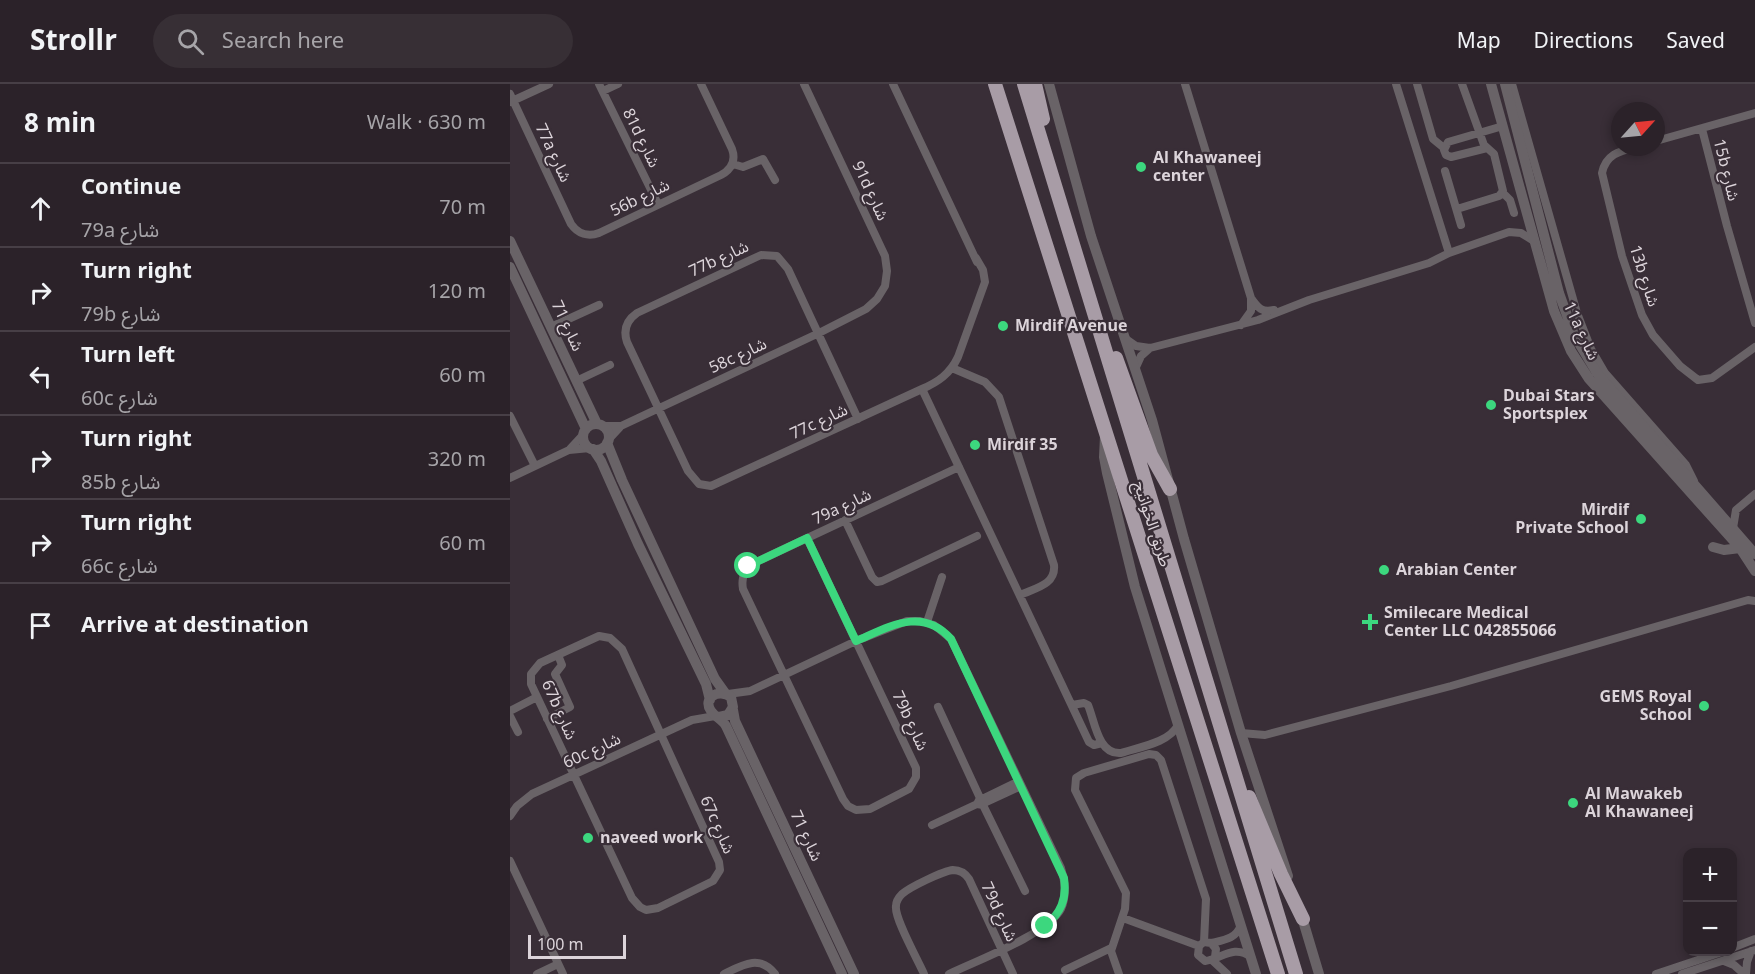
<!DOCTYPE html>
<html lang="en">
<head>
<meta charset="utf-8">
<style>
  :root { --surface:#2b2229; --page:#372f35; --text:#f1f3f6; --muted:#a6a4a8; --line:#473f46 }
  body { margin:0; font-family:Georgia,"Noto Sans Arabic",serif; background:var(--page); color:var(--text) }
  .controls { position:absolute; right:18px; bottom:18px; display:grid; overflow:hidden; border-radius:12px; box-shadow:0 3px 9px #0003 }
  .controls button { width:54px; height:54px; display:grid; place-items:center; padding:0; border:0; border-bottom:2px solid var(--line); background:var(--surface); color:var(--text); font:30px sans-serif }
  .compass { position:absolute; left:1101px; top:18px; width:54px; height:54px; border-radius:50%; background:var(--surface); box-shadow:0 3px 9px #0003; rotate:63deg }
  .scale { position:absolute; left:18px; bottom:15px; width:98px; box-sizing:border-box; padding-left:6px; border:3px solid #dcd4da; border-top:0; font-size:16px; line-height:21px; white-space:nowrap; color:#dcd4da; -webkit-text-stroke:4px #392e37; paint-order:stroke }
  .stop { position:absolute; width:18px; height:18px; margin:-14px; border:4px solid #3cd77e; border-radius:50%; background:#fff }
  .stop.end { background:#3cd77e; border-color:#fff; box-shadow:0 2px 6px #0008 }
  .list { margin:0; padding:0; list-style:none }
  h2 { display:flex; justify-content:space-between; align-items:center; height:78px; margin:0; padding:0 24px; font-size:26px }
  h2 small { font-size:20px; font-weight:400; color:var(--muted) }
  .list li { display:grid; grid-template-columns:39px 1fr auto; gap:18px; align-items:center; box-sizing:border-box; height:84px; padding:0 24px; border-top:2px solid var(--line) }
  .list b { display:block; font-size:22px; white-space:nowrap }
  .list p { margin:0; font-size:20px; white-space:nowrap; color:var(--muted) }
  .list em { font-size:20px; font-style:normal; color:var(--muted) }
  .icon { flex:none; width:33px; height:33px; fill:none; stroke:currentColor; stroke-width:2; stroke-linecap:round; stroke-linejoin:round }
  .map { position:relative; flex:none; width:1245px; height:890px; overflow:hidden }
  header { display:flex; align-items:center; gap:36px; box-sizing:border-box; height:84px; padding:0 30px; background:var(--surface); border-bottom:2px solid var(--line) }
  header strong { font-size:28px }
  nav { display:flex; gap:33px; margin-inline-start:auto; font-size:21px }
  .search { width:420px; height:54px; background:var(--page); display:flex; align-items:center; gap:15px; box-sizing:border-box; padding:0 21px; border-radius:33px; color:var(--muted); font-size:22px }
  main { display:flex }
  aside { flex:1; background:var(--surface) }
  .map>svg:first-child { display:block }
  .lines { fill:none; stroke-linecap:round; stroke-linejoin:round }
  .minor { stroke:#696367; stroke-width:8 }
  .tertiary { stroke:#696367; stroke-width:10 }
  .trunk { stroke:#a89ca6; stroke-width:14 }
  .route { stroke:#3cd77e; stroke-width:8 }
  .poi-dot { fill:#3cd77e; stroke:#392e37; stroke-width:2 }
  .labels { text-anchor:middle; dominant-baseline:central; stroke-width:4.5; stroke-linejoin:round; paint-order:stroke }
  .street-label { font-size:16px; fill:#dcd4da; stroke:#392e37 }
  .poi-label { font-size:16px; font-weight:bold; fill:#dcd4da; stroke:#392e37; text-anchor:start }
</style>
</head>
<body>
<header>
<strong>Strollr</strong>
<div class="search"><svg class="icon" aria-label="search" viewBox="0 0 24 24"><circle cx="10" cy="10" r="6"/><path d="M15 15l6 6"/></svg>Search here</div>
<nav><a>Map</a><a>Directions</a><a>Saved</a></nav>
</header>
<main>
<aside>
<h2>8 min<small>Walk · 630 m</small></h2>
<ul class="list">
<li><svg class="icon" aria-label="ahead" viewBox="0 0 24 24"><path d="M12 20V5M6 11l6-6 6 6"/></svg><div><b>Continue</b><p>79a شارع</p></div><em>70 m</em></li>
<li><svg class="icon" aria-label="right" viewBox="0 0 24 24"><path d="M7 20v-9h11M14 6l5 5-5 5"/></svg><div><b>Turn right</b><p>79b شارع</p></div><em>120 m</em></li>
<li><svg class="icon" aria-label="left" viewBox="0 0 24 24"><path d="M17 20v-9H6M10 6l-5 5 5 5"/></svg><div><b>Turn left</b><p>60c شارع</p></div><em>60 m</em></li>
<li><svg class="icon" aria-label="right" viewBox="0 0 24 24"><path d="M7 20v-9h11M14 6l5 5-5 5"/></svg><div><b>Turn right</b><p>85b شارع</p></div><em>320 m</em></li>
<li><svg class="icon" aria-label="right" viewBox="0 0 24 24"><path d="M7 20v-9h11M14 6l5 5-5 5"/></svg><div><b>Turn right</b><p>66c شارع</p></div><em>60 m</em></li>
<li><svg class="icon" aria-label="arrive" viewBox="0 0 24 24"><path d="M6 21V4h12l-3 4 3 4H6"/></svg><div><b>Arrive at destination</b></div></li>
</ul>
</aside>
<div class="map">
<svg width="1245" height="890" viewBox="0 0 1245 890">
  <rect width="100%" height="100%" fill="#392e37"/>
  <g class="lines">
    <!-- minor -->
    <path class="minor" d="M89,0l59,120
      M383,0l84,178
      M675,0l66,214c7,10 11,15 23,12
      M886,0l53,169
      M907,0l16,55 11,9
      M1002,0l65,229 14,36 14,24 81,92 8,16
      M93,7l15,-7
      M0,10l61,130c7,10 17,13 28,9l122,-58c11,-6 15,-15 11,-26l-31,-65
      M0,18l39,-18
      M1192,45l25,97 28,97
      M1146,57l99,-28
      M1126,63c-16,4 -30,7 -34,26l20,83 20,59 11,20 27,31 18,14 14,-2 43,-31
      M977,64l-36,9 -5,-2 -2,-5 4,-8 55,-16
      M223,80l10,3 20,-8 12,21
      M935,87l16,54
      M993,109l7,7 4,13
      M947,125l42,-13 4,-5 -9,-37 -10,-9 -22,-61
      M731,241l10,-14v-12
      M41,243l48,-22
      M616,255l10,7 14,2 108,-28 51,-20 120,-37 20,-10 60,-21 12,1 13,8
      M626,283l5,-11 9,-8
      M442,284l33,14 14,15 55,168c2,20 -19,23 -34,30
      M66,297l34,-16
      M412,305l167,353 5,3 8,-2
      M0,332l25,50
      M348,335l-70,-150 -11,-13 -16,-1 -124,58c-10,7 -14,17 -10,29l61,129 11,13 12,2 211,-97c16,-7 28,-15 36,-32l27,-75 -2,-12 -7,-12
      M93,342h18l198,-93 47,-24 11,-10 8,-13 2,-15 -2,-15 -81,-172
      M98,356l13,-14
      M60,365l13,-14
      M0,394l59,-28 21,-2
      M335,436l27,57 5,5 5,-1 95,-45
      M1223,444l3,-18 19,-16
      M297,454l109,230v9l-7,12 -39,20 -14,1 -8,-4 -5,-7 -100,-210c-2,-11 1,-19 11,-26l205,-96
      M417,538l15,-45
      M89,552l11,2 12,11 97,213 1,8 -7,11 -55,27 -12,2 -6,-3 -8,-9 -101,-214v-10l9,-11z
      M218,610l22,-3 106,-50 51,-20h13l14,4 17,14 110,229c4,14 6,27 0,41 -13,25 -85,52 -112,65
      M562,621l12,-2 4,2c7,17 10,50 33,48 18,-6 48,-10 57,-28
      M428,623l42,91
      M0,627l27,-14
      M0,632l8,16
      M37,635l23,-12 -15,-33 7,-9 -4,-10
      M731,649l24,2 186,-49 297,-86 7,1
      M472,715l37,-18
      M476,718l35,-16
      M473,721l42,86
      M0,732l7,-10 15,-12 160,-74 23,-4
      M422,741l45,-21 6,1 1,-4 -4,-3 -3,6
      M0,777l53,113
      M613,834l76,28
      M701,859c13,-3 25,-4 30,-18
      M1222,864l23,-9
      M705,873l1,-8 -5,-6 -7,-1 -5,4 -1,9 7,6c16,-2 29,-17 46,-4
      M702,876l15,14
      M1214,877l10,4 10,9
      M555,886l46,-22
      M27,890l21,-10
      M214,890c18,-9 36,-20 51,0
      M414,890c-6,-14 -30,-56 -28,-68 0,-5 3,-9 6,-12 8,-7 41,-23 51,-24 7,0 12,3 16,9l44,95
      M609,890l-8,-23 14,-42 1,-16 -51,-103 1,-12 8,-5 65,-19 7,1 5,5 45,139 -2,43
      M1146,890l66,-22
      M1172,890l73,-24
      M1236,890l1,-12 4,-11"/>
    <!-- tertiary -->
    <path class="tertiary" d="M539,0l42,152 61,184 32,119 57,194 47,143
      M981,0l63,227 17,40 18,28 151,169 15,23
      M995,0l54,209 15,42 23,38 158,181
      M0,157l87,183
      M0,183l76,162
      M73 353a13 13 0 1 1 26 0a13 13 0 1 1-26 0Z
      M595,352l-1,21 3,16 28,114 121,387
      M97,359l15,37 93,199 10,14
      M83,365l8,12 37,83 68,140 4,16
      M1203,463l11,3 16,-2
      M223,626l2,11 119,253
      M209,633l9,-2 5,-8 -2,-10c-13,-9 -29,1 -20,14 4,6 11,8 15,15l116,248
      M791,830l18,60"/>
    <!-- trunk -->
    <path class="trunk" d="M485,0l283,890
      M514,0l272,890
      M525,0l8,35
      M606,274l35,97 19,34
      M739,713l32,77 22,45"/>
  </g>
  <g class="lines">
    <!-- route -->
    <path class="route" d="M238,482l59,-28 49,103c33,-14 66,-35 95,-2l113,239c3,21 -3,35 -19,48"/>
  </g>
  <!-- markers -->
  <g class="poi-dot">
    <circle cx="631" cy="83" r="6"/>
    <circle cx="493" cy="242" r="6"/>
    <circle cx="981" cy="321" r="6"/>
    <circle cx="465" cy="361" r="6"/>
    <circle cx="1131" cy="435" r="6"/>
    <circle cx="874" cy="486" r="6"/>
    <path d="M857 529h6v6h6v6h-6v6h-6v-6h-6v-6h6z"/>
    <circle cx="1194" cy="622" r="6"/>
    <circle cx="1063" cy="719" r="6"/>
    <circle cx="78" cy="754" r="6"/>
  </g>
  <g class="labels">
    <!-- street labels -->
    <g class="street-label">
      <text transform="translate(131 54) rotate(64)">81d شارع</text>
      <text transform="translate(43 69) rotate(65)">77a شارع</text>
      <text transform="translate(1216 86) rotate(76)">15b شارع</text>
      <text transform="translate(360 107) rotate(65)">91d شارع</text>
      <text transform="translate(130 114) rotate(-26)">56b شارع</text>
      <text transform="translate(209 175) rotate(-25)">77b شارع</text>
      <text transform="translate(1134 192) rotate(72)">13b شارع</text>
      <text transform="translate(57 242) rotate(65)">شارع 71</text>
      <text transform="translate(1071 247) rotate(65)">11a شارع</text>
      <text transform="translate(228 272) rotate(-25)">58c شارع</text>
      <text transform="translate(309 338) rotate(-25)">77c شارع</text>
      <text transform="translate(332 423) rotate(-25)">79a شارع</text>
      <text transform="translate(642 440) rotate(72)">طريق الخوانيج</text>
      <text transform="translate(49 626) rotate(66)">67b شارع</text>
      <text transform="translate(400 637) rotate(65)">79b شارع</text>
      <text transform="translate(82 667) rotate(-25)">60c شارع</text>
      <text transform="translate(207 741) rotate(66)">67c شارع</text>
      <text transform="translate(296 752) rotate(65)">شارع 71</text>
      <text transform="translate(489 828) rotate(65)">79d شارع</text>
    </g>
    <!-- poi labels -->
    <g class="poi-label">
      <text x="643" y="74">Al Khawaneej<tspan x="643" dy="18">center</tspan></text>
      <text x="505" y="242">Mirdif Avenue</text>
      <text x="993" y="312">Dubai Stars<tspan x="993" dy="18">Sportsplex</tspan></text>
      <text x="477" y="361">Mirdif 35</text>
      <text x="1119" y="426" text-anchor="end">Mirdif<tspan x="1119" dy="18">Private School</tspan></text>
      <text x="886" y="486">Arabian Center</text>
      <text x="874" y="529">Smilecare Medical<tspan x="874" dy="18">Center LLC 042855066</tspan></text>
      <text x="1182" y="613" text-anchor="end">GEMS Royal<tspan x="1182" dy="18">School</tspan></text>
      <text x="1075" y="710">Al Mawakeb<tspan x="1075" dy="18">Al Khawaneej</tspan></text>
      <text x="90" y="754">naveed work</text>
    </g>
  </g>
</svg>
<div class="controls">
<button>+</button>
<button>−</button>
</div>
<svg class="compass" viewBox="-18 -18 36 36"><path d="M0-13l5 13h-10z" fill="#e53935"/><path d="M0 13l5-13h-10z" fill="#a6a4a8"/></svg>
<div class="scale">100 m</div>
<div class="stop" style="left:238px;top:482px"></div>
<div class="stop end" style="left:535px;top:842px"></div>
</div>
</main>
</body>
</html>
